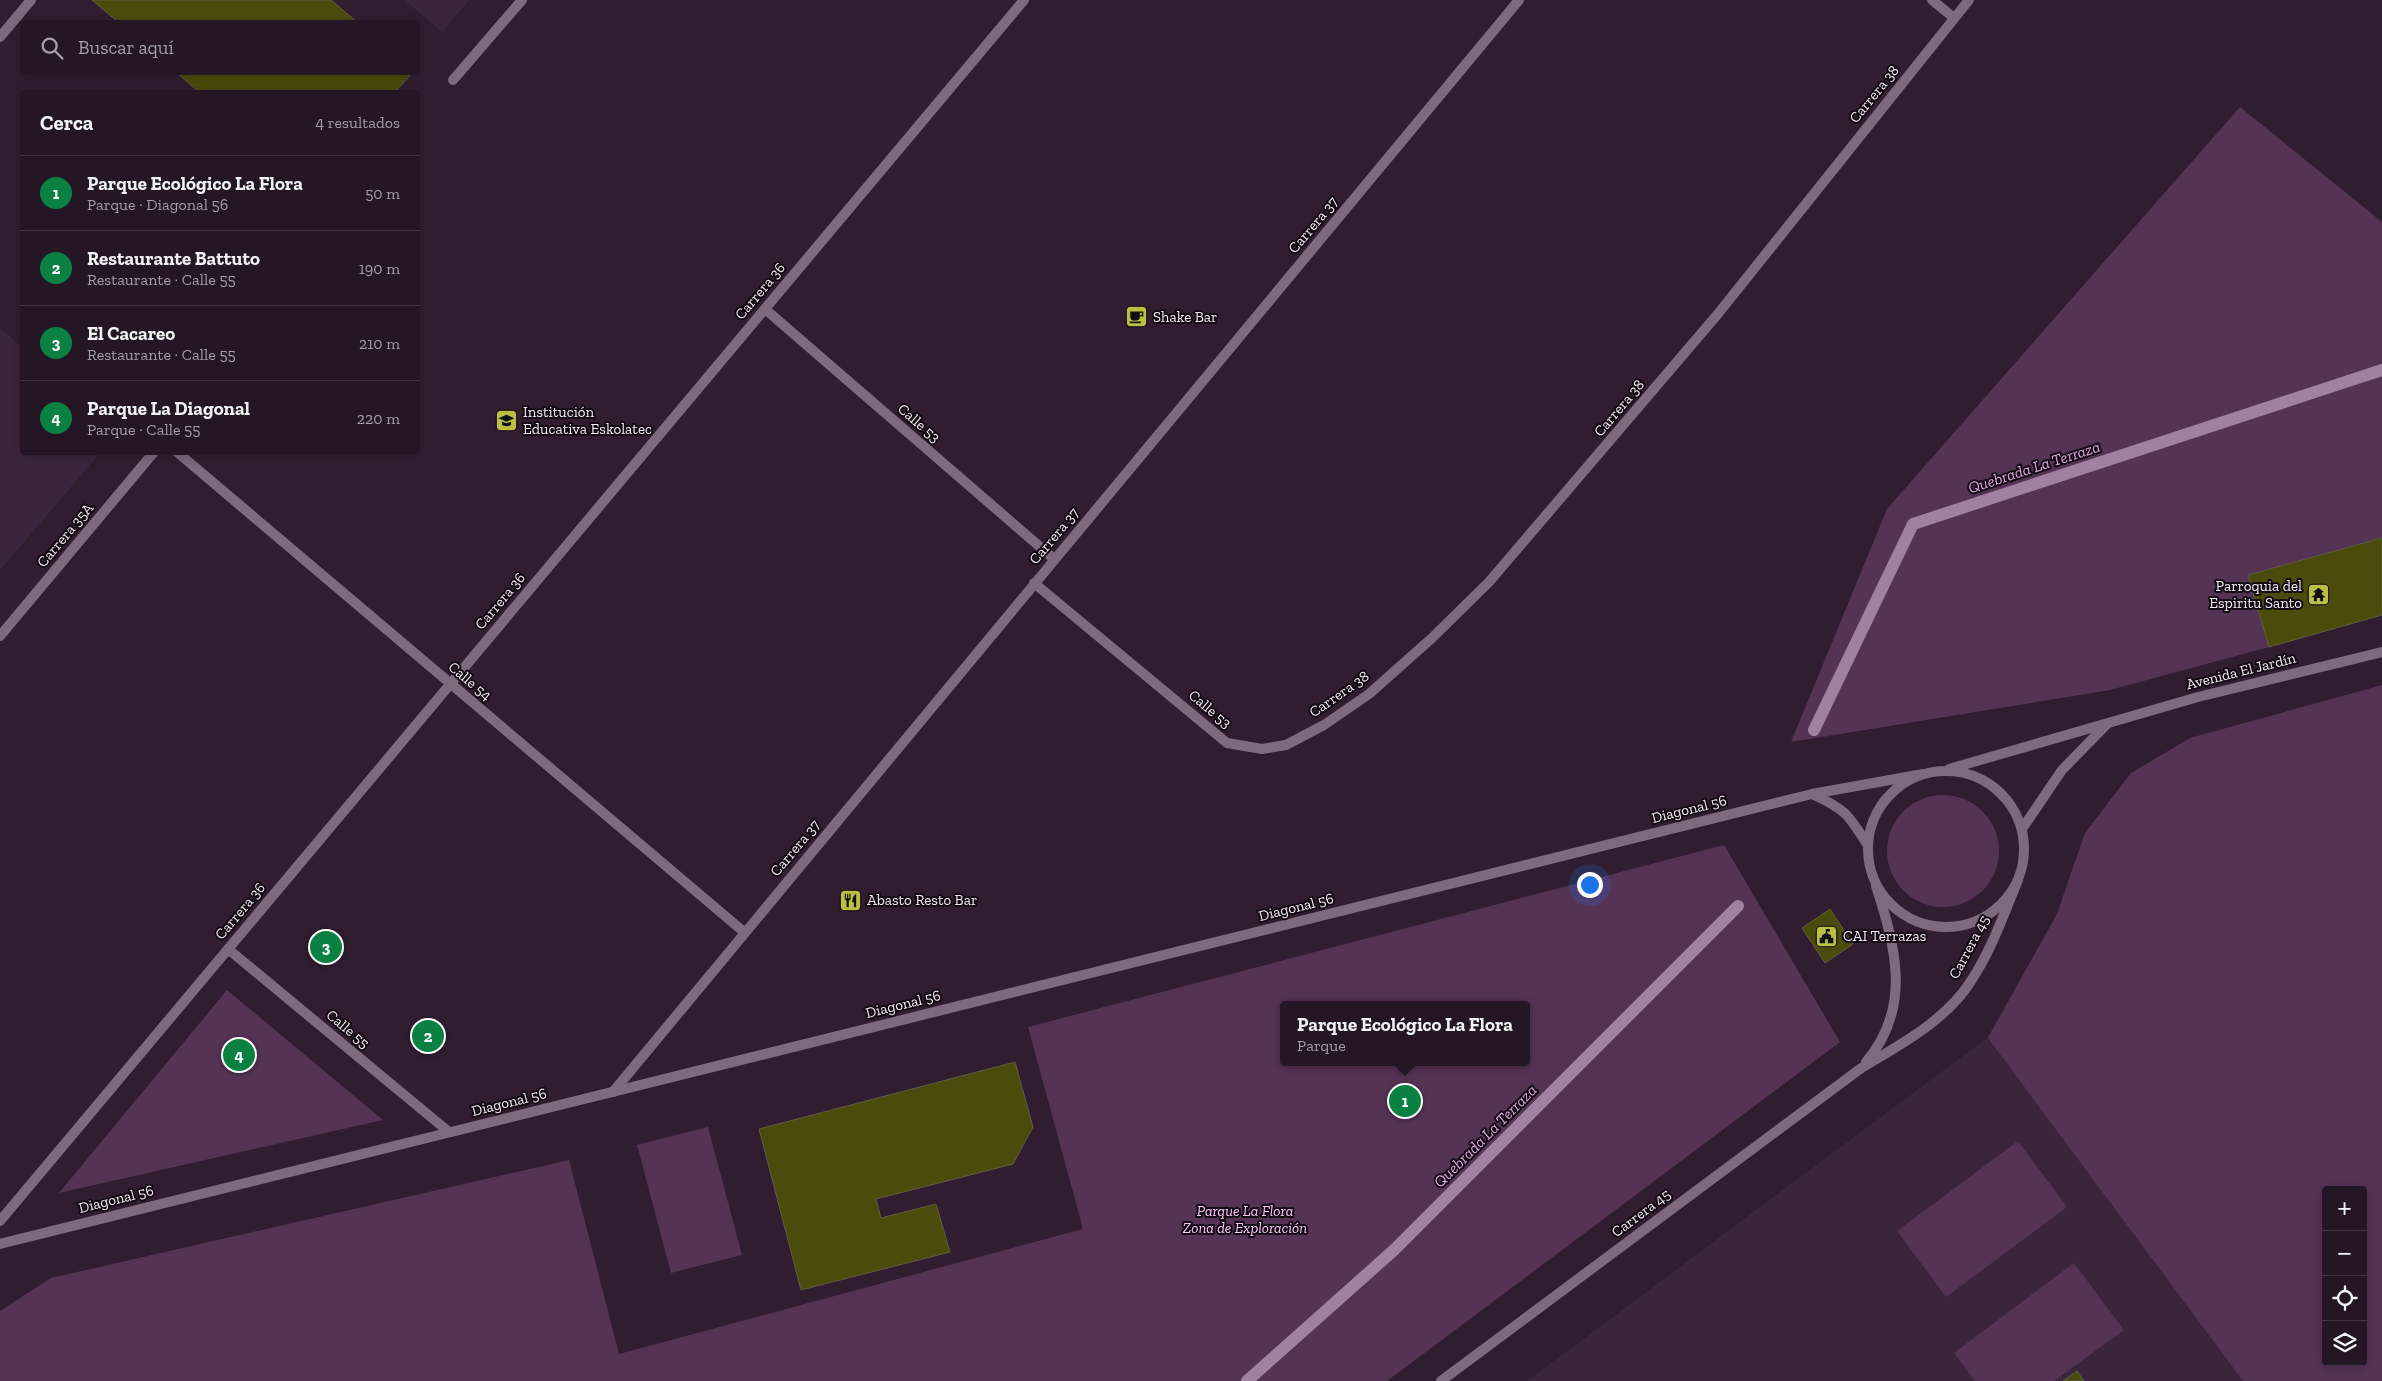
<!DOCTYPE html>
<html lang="es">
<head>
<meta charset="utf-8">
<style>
  :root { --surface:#241624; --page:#302331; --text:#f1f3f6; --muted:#a39fa6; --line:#413541; --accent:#0b8043 }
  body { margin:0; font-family:"Zilla Slab",serif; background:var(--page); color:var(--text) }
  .controls { position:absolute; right:15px; bottom:15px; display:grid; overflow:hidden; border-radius:5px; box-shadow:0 2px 12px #0003 }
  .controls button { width:45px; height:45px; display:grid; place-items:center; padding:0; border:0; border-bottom:1px solid var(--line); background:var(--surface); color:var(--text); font:25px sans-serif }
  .you { position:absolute; left:1589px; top:884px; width:18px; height:18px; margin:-12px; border:4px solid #fff; border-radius:50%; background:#1a73e8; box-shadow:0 0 0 8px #1a73e833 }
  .badge { display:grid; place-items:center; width:32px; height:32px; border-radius:50%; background:var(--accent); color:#fff; font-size:16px; font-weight:700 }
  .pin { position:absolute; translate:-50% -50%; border:2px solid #fff; box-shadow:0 1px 5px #0006 }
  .popup { position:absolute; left:1280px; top:1001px; width:250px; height:65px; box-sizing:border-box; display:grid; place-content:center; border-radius:5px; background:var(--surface); filter:drop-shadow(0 1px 4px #0005); font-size:16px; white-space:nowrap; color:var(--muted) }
  .popup b { font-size:19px; color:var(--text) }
  .popup::after { content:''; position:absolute; left:50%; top:100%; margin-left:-10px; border:10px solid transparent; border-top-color:var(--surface) }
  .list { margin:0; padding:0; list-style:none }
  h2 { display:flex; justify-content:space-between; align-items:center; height:65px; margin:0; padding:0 20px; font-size:21px }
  h2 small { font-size:16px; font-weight:400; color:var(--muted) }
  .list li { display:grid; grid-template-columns:32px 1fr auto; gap:15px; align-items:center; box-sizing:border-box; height:75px; padding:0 20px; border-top:1px solid var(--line) }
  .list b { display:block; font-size:19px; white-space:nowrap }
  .list p { margin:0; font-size:16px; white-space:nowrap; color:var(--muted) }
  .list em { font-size:16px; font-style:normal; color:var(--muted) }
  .icon { flex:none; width:28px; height:28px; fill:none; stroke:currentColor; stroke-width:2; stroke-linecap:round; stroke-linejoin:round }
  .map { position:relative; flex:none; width:2382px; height:1381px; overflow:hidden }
  .search { position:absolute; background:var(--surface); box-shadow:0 2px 12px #0003; left:20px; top:20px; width:400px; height:55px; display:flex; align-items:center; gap:12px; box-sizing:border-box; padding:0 18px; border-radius:5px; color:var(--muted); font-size:19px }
  .panel { position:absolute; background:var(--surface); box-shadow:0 2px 12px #0003; left:20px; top:90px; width:400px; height:365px; border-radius:5px }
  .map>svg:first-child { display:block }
  .built { fill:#3b253c; fill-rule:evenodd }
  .green { fill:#535; fill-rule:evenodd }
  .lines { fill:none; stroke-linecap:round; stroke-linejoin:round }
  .stream { stroke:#a181a1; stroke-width:12 }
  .building { fill:#4b4c0c; stroke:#5c5e44 }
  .minor { stroke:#7d6a7d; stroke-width:10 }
  .tertiary { stroke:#7d6a7d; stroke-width:10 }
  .labels { text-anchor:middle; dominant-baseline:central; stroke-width:4; stroke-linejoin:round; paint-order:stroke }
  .street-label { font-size:15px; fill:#f6ebf6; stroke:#130b13 }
  .poi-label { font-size:15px; fill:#f6ebf6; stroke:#130b13; text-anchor:start }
  .park-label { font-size:15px; font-style:italic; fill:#fcc8fc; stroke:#130b13 }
  .water-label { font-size:16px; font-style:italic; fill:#e6a6e7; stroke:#130b13 }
</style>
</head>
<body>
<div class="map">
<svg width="2382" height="1381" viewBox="0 0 2382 1381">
  <rect width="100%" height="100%" fill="#301e30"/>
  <!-- built -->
  <path class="built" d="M405,0h64l-27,32z
    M0,328l22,19v105l78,1 -100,117z
    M2382,685v696h-855l460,-343 70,-124 28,-81 46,-60zM2326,1190h37v172h-37z"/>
  <!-- green -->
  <path class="green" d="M2240,107l142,115v316l-134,37 21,72 -159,43 -319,52 96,-233z
    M2382,685v696h-139l-255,-343 69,-124 28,-81 46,-60 59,-35zM2326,1190h37v172h-37z
    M1887 851a56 56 0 1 1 112 0a56 56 0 1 1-112 0Z
    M1724,845l116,197 -453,339h-1387v-70l51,-33 518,-118 50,194 464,-125 -55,-202zM1284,1005h242v57h-242z
    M227,990l156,130 -324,73z
    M708,1127l34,128 -71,18 -34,-128z
    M2018,1141l49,66 -121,90 -49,-66z
    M2074,1263l50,67 -70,51h-79l-21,-28z"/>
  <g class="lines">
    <!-- stream -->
    <path class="stream" d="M1814,730l99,-206 469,-154
      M1247,1381l147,-131 344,-344"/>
  </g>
  <!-- building -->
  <path class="building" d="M92,0h239l26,22h-239z
    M176,72h237l-18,20h-196z
    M2382,538v77l-113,32 -21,-72z
    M1830,909l23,35 -28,19 -23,-35z
    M1015,1062l18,65 -20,37 -137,35 5,19 55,-14 14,48 -149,38 -42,-161z
    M2077,1371l7,10h-21z"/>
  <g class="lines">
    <!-- minor -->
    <path class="minor" d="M1932,0l22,18
      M453,80l69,-80
      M765,309l289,250
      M177,452l567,480
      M1034,583l193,160 35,6 24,-4 38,-20 45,-31 63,-56 57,-56 228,-267 252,-315
      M0,636l154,-184
      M1949,769l249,-72 184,-45
      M1868 849a78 78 0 1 1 156 0a78 78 0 1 1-156 0Z
      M2022,829l40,-59 45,-46
      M228,949l221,183
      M613,1092l906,-1092"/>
    <!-- tertiary -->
    <path class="tertiary" d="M0,37l31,-37
      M1812,794c33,15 36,20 55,50
      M1866,1062c46,-54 30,-114 10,-176
      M0,1221l1024,-1221
      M0,1244l1812,-450 111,-20
      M1441,1381l419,-312c39,-24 86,-48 111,-88 20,-30 33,-67 47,-101"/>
  </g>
  <!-- icons -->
  <defs>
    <symbol id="cafe-square" viewBox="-11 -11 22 22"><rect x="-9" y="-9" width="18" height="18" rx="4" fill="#bbc044" stroke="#130b13"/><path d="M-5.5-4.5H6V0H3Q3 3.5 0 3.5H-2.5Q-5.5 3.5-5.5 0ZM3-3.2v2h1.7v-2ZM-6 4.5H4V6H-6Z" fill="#111"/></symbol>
    <symbol id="school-square" viewBox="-11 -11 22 22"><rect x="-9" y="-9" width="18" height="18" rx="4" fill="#bbc044" stroke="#130b13"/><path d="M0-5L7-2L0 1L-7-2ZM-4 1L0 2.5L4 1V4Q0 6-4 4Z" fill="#111"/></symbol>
    <symbol id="temple-square" viewBox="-11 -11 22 22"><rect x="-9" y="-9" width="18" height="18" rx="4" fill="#bbc044" stroke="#130b13"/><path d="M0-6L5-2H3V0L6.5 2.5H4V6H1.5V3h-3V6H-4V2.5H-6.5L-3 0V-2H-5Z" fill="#111"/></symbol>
    <symbol id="restaurant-square" viewBox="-11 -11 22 22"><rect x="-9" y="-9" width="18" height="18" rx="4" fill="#bbc044" stroke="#130b13"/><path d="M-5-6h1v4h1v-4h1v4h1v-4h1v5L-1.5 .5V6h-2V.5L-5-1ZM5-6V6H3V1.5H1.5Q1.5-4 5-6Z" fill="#111"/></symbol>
    <symbol id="civic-square" viewBox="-11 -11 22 22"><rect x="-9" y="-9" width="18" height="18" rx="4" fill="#bbc044" stroke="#130b13"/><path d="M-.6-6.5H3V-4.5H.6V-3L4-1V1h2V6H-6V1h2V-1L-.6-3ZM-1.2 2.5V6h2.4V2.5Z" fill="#111"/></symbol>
  </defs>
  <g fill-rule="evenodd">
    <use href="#cafe-square" x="1124" y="304" width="25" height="25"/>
    <use href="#school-square" x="494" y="408" width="25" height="25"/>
    <use href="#temple-square" x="2306" y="582" width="25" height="25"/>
    <use href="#restaurant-square" x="838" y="888" width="25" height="25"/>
    <use href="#civic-square" x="1814" y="924" width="25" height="25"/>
  </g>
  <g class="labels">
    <!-- street labels -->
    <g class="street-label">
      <text transform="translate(1874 94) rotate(-51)">Carrera 38</text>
      <text transform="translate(1313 225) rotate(-50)">Carrera 37</text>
      <text transform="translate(760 291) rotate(-50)">Carrera 36</text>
      <text transform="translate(1619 408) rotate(-50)">Carrera 38</text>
      <text transform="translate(919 423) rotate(41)">Calle 53</text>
      <text transform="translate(65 535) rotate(-50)">Carrera 35A</text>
      <text transform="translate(1054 536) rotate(-50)">Carrera 37</text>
      <text transform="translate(500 601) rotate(-50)">Carrera 36</text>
      <text transform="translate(2241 671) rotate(-14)">Avenida El Jardín</text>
      <text transform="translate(470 681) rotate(40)">Calle 54</text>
      <text transform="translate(1339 694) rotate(-35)">Carrera 38</text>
      <text transform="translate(1210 709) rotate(40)">Calle 53</text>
      <text transform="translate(1689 809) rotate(-14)">Diagonal 56</text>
      <text transform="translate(795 848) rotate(-50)">Carrera 37</text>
      <text transform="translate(1296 907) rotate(-14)">Diagonal 56</text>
      <text transform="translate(240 911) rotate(-50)">Carrera 36</text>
      <text transform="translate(1969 947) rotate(-62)">Carrera 45</text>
      <text transform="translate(903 1004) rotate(-14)">Diagonal 56</text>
      <text transform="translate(348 1029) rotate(40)">Calle 55</text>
      <text transform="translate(509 1102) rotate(-14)">Diagonal 56</text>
      <text transform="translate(116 1199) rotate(-14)">Diagonal 56</text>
      <text transform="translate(1641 1213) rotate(-37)">Carrera 45</text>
    </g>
    <!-- poi labels -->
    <g class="poi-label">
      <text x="1153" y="317">Shake Bar</text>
      <text x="523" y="412">Institución<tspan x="523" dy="17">Educativa Eskolatec</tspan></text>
      <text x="2302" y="586" text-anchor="end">Parroquia del<tspan x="2302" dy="17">Espiritu Santo</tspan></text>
      <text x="867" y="900">Abasto Resto Bar</text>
      <text x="1843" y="936">CAI Terrazas</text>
    </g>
    <!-- park labels -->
    <g class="park-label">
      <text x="1245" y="1211">Parque La Flora<tspan x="1245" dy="17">Zona de Exploración</tspan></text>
    </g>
    <!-- water labels -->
    <g class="water-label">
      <text transform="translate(2034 467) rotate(-18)">Quebrada La Terraza</text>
      <text transform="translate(1485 1136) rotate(-45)">Quebrada La Terraza</text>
    </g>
  </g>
</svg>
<div class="controls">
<button>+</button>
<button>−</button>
<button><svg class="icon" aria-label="locate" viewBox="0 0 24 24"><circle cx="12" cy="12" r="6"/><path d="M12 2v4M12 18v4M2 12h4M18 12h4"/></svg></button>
<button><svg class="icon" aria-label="layers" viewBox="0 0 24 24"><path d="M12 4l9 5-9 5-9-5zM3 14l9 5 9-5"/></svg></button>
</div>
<div class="you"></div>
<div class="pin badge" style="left:1405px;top:1101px">1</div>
<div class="popup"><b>Parque Ecológico La Flora</b>Parque</div>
<div class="pin badge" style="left:428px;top:1036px">2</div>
<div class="pin badge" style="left:326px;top:947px">3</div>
<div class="pin badge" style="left:239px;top:1055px">4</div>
<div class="search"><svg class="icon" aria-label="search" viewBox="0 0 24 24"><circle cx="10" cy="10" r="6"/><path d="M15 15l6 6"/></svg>Buscar aquí</div>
<section class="panel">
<h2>Cerca<small>4 resultados</small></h2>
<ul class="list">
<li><span class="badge">1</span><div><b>Parque Ecológico La Flora</b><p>Parque · Diagonal 56</p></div><em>50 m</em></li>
<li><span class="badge">2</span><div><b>Restaurante Battuto</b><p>Restaurante · Calle 55</p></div><em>190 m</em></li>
<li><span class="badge">3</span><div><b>El Cacareo</b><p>Restaurante · Calle 55</p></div><em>210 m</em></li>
<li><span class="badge">4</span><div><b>Parque La Diagonal</b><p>Parque · Calle 55</p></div><em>220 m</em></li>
</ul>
</section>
</div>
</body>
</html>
